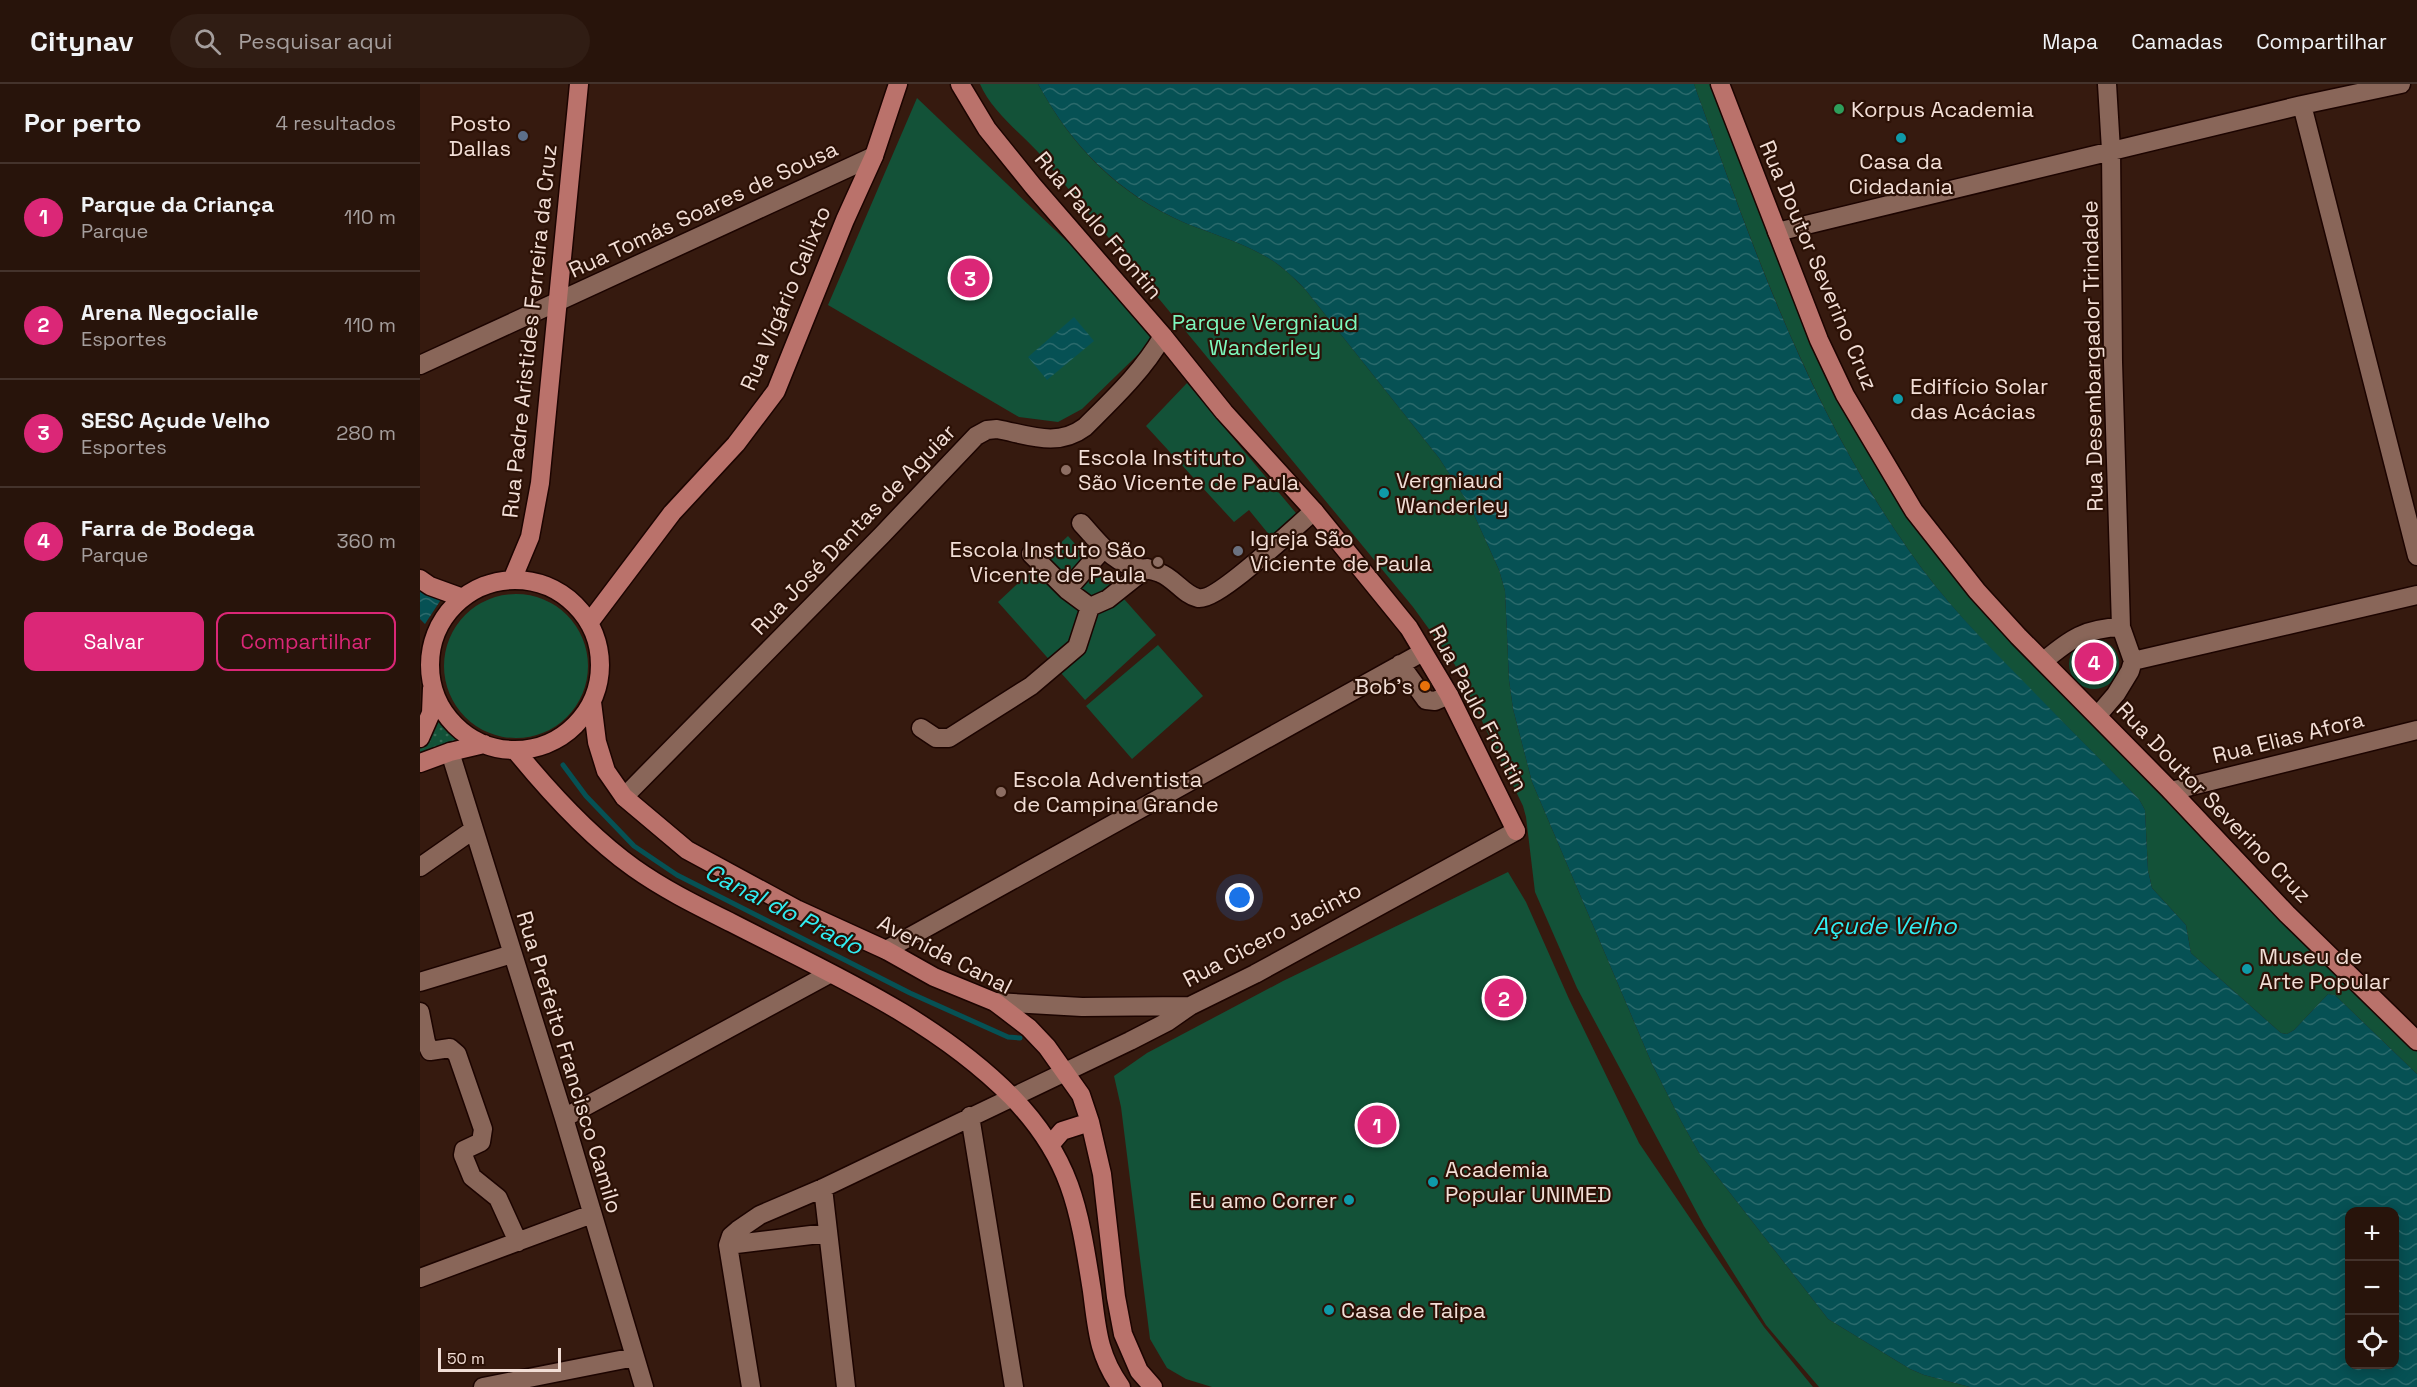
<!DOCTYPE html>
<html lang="pt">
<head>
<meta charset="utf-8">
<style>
  :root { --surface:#28140b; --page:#301d14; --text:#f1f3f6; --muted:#a59e9d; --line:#44332c; --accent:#db2777 }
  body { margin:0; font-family:"Space Grotesk",sans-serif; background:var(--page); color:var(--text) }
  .controls { position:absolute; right:18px; bottom:18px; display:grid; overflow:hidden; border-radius:12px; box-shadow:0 3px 15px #0003 }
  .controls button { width:54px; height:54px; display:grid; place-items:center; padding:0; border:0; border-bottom:2px solid var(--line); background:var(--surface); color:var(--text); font:30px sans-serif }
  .scale { position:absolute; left:18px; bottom:15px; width:123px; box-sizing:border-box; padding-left:6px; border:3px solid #f2ded6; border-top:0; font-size:16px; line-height:21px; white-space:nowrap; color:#f2ded6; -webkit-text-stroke:4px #2c1106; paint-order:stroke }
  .you { position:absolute; left:820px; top:814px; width:21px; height:21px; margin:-15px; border:4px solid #fff; border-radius:50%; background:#1a73e8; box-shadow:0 0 0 9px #1a73e833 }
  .badge { display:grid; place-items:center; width:39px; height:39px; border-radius:50%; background:var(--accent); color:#fff; font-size:20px; font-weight:700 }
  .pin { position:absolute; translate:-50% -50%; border:3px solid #fff; box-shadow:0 2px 6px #0006 }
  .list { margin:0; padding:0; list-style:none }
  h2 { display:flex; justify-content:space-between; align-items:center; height:78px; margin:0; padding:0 24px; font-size:26px }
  h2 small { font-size:20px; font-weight:400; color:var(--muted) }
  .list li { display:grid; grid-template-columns:39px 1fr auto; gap:18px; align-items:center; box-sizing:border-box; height:108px; padding:0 24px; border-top:2px solid var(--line) }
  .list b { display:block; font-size:22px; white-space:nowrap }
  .list p { margin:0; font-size:20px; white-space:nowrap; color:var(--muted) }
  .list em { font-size:20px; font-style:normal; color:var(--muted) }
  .actions { display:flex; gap:12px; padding:18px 24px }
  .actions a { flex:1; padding:14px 0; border:2px solid var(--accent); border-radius:12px; text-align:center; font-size:21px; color:var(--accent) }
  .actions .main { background:var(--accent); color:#fff }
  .icon { flex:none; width:33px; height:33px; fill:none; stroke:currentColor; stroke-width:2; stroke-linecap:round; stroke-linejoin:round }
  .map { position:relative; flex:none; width:1997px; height:1303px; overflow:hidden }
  header { display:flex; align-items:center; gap:36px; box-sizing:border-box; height:84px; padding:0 30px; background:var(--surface); border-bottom:2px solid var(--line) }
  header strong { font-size:28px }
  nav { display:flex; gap:33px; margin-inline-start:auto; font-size:21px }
  .search { width:420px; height:54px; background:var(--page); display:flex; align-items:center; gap:15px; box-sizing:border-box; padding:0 21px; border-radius:33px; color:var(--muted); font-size:22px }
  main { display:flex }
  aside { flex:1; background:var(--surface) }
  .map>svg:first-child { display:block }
  .grass { fill:url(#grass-dots) }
  .park { fill:#135238 }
  .water { fill:url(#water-waves); fill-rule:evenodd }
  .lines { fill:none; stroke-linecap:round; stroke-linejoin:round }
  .stream { stroke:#065154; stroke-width:5 }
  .minor-casing { stroke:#1c0400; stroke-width:21 }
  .major-casing { stroke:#1c0400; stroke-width:21 }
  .minor { stroke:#896659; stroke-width:18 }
  .major { stroke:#ba726b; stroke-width:18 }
  .leisure-dot { fill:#2e9e5b; stroke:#2c1106; stroke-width:2 }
  .service-dot { fill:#5c6f8a; stroke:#2c1106; stroke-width:2 }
  .culture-dot { fill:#0f9aa8; stroke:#2c1106; stroke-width:2 }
  .education-dot { fill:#8d6e63; stroke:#2c1106; stroke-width:2 }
  .worship-dot { fill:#6b7280; stroke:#2c1106; stroke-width:2 }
  .food-dot { fill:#e8710a; stroke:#2c1106; stroke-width:2 }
  .labels { text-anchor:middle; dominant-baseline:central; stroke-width:4.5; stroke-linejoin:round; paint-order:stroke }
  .poi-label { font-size:22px; fill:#f2ded6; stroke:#2c1106; text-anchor:start }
  .street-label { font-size:22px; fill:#f2ded6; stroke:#2c1106 }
  .park-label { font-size:22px; fill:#7df8bd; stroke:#2c1106 }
  .water-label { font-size:24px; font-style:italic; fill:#30edf3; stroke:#2c1106 }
</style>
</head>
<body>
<header>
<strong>Citynav</strong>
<div class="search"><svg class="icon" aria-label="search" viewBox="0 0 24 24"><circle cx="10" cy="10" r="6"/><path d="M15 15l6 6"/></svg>Pesquisar aqui</div>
<nav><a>Mapa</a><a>Camadas</a><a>Compartilhar</a></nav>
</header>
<main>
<aside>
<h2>Por perto<small>4 resultados</small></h2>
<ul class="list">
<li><span class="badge">1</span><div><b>Parque da Criança</b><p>Parque</p></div><em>110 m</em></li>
<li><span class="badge">2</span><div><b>Arena Negocialle</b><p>Esportes</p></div><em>110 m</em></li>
<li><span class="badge">3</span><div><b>SESC Açude Velho</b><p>Esportes</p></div><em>280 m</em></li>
<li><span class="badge">4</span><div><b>Farra de Bodega</b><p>Parque</p></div><em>360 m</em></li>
</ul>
<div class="actions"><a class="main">Salvar</a><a>Compartilhar</a></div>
</aside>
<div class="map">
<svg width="1997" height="1303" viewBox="0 0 1997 1303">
  <defs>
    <pattern id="grass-dots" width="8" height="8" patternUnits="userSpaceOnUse" patternTransform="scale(1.5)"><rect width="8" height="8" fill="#135238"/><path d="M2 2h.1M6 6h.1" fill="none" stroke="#366a54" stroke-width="1.8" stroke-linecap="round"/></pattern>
    <pattern id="water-waves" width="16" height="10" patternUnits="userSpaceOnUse" patternTransform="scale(1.5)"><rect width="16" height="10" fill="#065154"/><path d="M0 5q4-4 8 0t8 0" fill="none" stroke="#2b6a6c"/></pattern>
  </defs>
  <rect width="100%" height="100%" fill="#361a0f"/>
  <!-- grass -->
  <path class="grass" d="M14,614c12,18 22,35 41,45l-55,16v-15z"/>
  <!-- park -->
  <path class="park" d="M560,0h58c34,63 80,110 147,139 25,10 52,18 76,31 17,8 30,21 43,34l135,170 31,48 29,64 6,21 4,89 4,29 19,73 120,282 29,57 18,32 129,166 82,50 14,6 46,12h-151l-53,-62 -62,-99 -127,-238 -42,-96 -9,-75 -3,-11 -68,-141 -42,-58 -375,-455c-19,-20 -47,-42 -58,-68z
    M1274,0h18l66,170 145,275 494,519v26l-82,-79 -7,-1 -34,36 -7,4 -6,-1 -90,-80 -5,-28 -34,-37 -4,-18 -3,-60 -6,-11c-37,-38 -75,-75 -112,-113 -42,-43 -85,-87 -119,-137 -101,-144 -155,-302 -214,-465z
    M497,14l159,152 78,89 -72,70 -24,13 -39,-5 -191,-112z
    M767,299l119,142 -27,22 -30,-37 -15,12 -88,-96z
    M648,452l88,99 -71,65 -87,-98z
    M24 582a72 72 0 1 1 144 0a72 72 0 1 1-144 0Z
    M1649 580a25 25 0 1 1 50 0a25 25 0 1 1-50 0Z
    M738,561l45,51 -71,63 -46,-53z
    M1088,788l18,30 43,97 70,144 125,184 49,60h-601l-26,-8 -19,-11 -17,-29 -29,-232 -7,-31 33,-23 136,-72z"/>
  <!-- water -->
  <path class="water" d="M618,0h656c59,164 113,321 214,465 33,49 75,91 116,133 38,39 77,78 115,117l6,11 3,60 4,18 34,37 5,28 90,80 6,1 7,-4 34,-36 7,1 82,79v313h-447l-46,-12 -14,-6 -82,-50 -129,-166 -18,-32 -29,-57 -120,-282 -19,-73 -4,-29 -4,-89 -6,-21 -29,-64 -31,-48 -135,-170c-13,-13 -27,-26 -43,-34 -24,-13 -51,-21 -76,-31 -66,-29 -113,-76 -147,-139zM1930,1128h44v152h-44z
    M654,233l20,24 -47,39 -19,-23z
    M0,502l22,12 -17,26 -5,-5z"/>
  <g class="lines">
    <!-- stream -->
    <path class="stream" d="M143,681l23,31 48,50 43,29 233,118 98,44 12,1"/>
    <defs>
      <path id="minor" d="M1882,21l115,451
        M1357,148l525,-127 99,-21
        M0,281l454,-209
        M661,439c14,15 28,35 48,42 10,4 21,4 31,8 14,5 24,22 38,25 19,4 98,-72 116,-87
        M611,470l36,36 23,17 18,-8 39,-31
        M647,506l37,-42
        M1624,577c26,-22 42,-33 77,-34
        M1713,577l284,-66
        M980,580l26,36 9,1 14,-6
        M1678,631l18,-21 14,-23 3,-10 -12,-34 -8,-265 -2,-212 -4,-66
        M501,644l15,10h13l82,-52 46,-39 13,-40
        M30,668l114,366 80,269
        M1751,707l246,-61
        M204,713l258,-262 94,-99 11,-6 10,-1c32,6 60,19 88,-2 28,-28 58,-56 78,-91
        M0,783l53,-37
        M466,866l537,-298
        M0,898l92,-28
        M575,918l87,5 108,-1 65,-32 261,-143
        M0,928l6,30 4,9 20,-3 7,6 26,75 -2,13 -17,8 -1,5 9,22 26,21 20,44
        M550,1032l44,271
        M144,1034l265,-144
        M403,1104l23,199
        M308,1161l100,-12
        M0,1194l172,-64
        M63,1303l152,-30
        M331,1303l-23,-142 3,-9 7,-6 22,-15 63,-27 307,-147 37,-19 23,-16"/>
      <path id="major" d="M540,0l27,45 46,57 130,150 61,76 90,99 95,117 40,67 67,136
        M1300,0l99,256 26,55 69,116 63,80 41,45 153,155 116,123 130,127
        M0,495l10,7 33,12
        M92,496l18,-43 10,-54 39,-399
        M10 581a85 85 0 1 1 170 0a85 85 0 1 1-170 0Z
        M169,539l83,-110 64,-69 40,-53 69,-171 29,-64 24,-72
        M172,618l5,40 9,29 18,26 63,53 109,59 90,41 48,27 61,25 34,26 18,19 34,48 9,27 12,52 14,123 7,37 16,37 14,16
        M0,654l11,-25 1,-25
        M95,666c35,43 74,86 119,118 31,22 64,38 98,55 97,50 202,95 280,174 60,62 67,112 80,194 5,38 6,64 29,96
        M0,679l30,-11 34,-8
        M631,1060l11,-13 28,-9"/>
    </defs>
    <!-- minor casing -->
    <use href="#minor" class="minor-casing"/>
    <!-- major casing -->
    <use href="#major" class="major-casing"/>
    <!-- minor -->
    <use href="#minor" class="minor"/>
    <!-- major -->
    <use href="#major" class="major"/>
  </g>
  <!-- markers -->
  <circle class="leisure-dot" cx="1419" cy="25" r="6"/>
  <circle class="service-dot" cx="103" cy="52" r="6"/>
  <g class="culture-dot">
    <circle cx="1481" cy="54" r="6"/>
    <circle cx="1478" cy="315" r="6"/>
    <circle cx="964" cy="409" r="6"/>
    <circle cx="1827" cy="885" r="6"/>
    <circle cx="1013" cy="1098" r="6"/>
    <circle cx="929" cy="1116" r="6"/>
    <circle cx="909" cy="1226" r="6"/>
  </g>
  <g class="education-dot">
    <circle cx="646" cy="386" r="6"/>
    <circle cx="738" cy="478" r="6"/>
    <circle cx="581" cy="708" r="6"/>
  </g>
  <circle class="worship-dot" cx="818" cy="467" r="6"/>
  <circle class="food-dot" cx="1005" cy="602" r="6"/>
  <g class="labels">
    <!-- poi labels -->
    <g class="poi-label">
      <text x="1431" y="25">Korpus Academia</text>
      <text x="91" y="39" text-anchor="end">Posto<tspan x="91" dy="25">Dallas</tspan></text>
      <text x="1481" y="77" text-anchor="middle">Casa da<tspan x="1481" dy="25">Cidadania</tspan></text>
      <text x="1490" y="302">Edifício Solar<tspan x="1490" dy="25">das Acácias</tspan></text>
      <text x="658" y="373">Escola Instituto<tspan x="658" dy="25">São Vicente de Paula</tspan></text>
      <text x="976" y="396">Vergniaud<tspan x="976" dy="25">Wanderley</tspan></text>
      <text x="830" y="454">Igreja São<tspan x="830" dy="25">Viciente de Paula</tspan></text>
      <text x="726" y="465" text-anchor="end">Escola Instuto São<tspan x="726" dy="25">Vicente de Paula</tspan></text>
      <text x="993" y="602" text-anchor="end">Bob's</text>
      <text x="593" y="695">Escola Adventista<tspan x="593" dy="25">de Campina Grande</tspan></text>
      <text x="1839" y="872">Museu de<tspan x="1839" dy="25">Arte Popular</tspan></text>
      <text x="1025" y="1085">Academia<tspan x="1025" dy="25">Popular UNIMED</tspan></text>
      <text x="917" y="1116" text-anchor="end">Eu amo Correr</text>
      <text x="921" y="1226">Casa de Taipa</text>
    </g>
    <!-- street labels -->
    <g class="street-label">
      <text transform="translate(283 125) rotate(-25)">Rua Tomás Soares de Sousa</text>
      <text transform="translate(679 141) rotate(50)">Rua Paulo Frontin</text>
      <text transform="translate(1399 181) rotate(67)">Rua Doutor Severino Cruz</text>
      <text transform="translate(365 214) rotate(-67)">Rua Vigário Calixto</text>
      <text transform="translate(109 247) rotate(-84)">Rua Padre Aristides Ferreira da Cruz</text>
      <text transform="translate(1672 272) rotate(-91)">Rua Desembargador Trindade</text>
      <text transform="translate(433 445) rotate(-46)">Rua José Dantas de Aguiar</text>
      <text transform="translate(1059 624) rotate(62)">Rua Paulo Frontin</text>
      <text transform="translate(1868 653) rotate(-14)">Rua Elias Afora</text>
      <text transform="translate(1794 718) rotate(46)">Rua Doutor Severino Cruz</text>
      <text transform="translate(852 850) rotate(-28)">Rua Cicero Jacinto</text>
      <text transform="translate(525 870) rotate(27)">Avenida Canal</text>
      <text transform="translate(150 978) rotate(73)">Rua Prefeito Francisco Camilo</text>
    </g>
    <!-- park labels -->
    <g class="park-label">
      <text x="845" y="238">Parque Vergniaud<tspan x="845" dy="25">Wanderley</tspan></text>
    </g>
    <!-- water labels -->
    <g class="water-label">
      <text transform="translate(364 825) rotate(27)">Canal do Prado</text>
      <text x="1465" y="841">Açude Velho</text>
    </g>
  </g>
</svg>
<div class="controls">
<button>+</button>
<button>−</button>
<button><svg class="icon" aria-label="locate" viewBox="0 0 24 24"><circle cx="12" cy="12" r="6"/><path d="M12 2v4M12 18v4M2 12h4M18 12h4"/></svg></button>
</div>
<div class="scale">50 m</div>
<div class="you"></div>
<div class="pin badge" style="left:957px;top:1041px">1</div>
<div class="pin badge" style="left:1084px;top:914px">2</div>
<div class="pin badge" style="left:550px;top:194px">3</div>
<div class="pin badge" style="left:1674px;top:578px">4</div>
</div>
</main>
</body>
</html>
